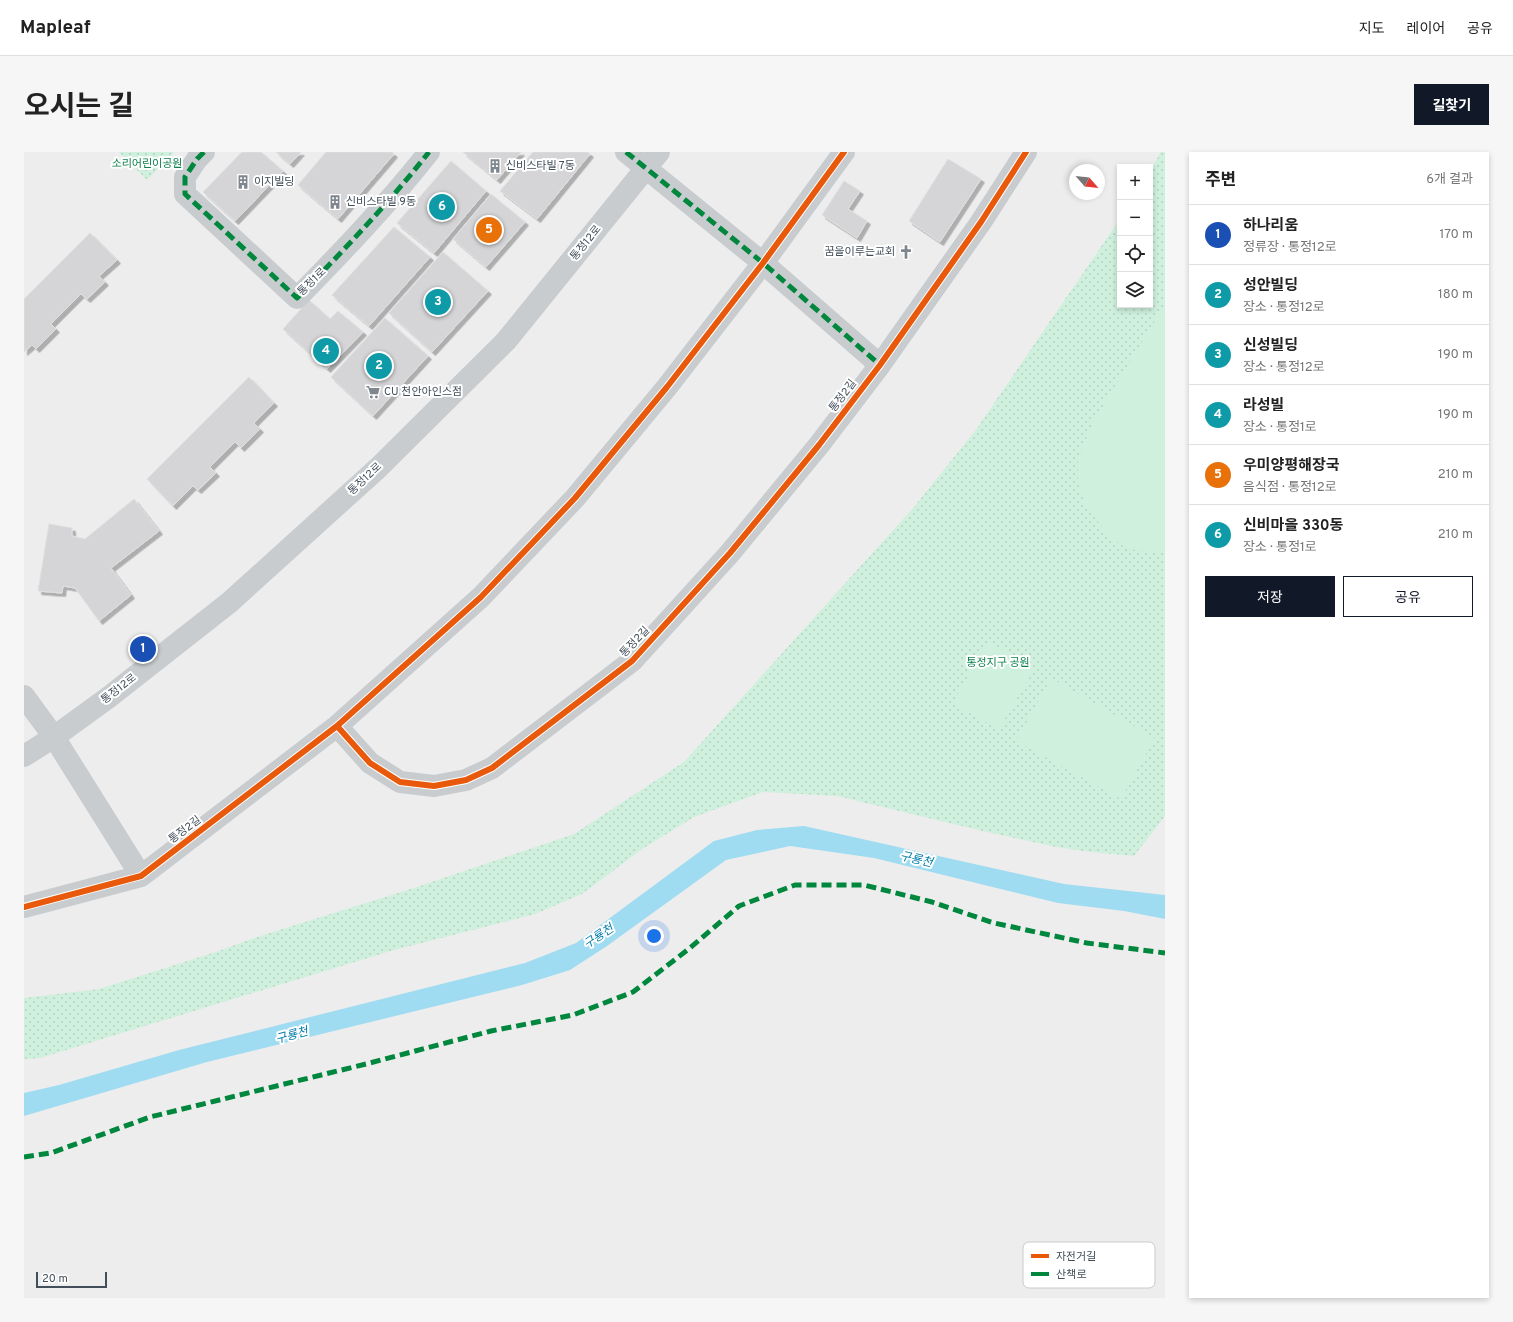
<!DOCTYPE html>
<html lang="ko">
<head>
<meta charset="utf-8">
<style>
  :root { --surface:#fff; --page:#f6f6f6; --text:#222; --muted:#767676; --line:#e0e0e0; --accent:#111827 }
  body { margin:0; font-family:Overpass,"Noto Sans KR",sans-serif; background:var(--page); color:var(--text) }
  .controls { position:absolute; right:12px; top:12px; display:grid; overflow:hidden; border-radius:0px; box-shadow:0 2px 6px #0003 }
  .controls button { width:36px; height:36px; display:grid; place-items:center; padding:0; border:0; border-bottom:1px solid var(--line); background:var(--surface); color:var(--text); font:20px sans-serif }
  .compass { position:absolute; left:1045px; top:12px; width:36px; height:36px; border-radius:50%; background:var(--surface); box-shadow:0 2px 6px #0003; rotate:118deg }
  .scale { position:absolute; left:12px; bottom:10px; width:71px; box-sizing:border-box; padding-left:4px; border:2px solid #434e5b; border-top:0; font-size:11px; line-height:14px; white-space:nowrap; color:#434e5b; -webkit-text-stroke:3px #fff; paint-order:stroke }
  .you { position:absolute; left:630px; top:784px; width:14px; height:14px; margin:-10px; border:3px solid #fff; border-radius:50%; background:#1a73e8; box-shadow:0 0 0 6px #1a73e833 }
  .badge { display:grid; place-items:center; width:26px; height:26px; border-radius:50%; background:var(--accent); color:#fff; font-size:13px; font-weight:700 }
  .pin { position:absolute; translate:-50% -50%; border:2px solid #fff; box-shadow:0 1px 4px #0006 }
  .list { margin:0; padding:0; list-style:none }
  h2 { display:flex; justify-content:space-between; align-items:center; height:52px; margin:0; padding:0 16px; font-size:17px }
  h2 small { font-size:13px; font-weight:400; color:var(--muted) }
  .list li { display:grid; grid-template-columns:26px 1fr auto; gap:12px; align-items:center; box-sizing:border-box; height:60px; padding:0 16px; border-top:1px solid var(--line) }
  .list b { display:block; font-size:15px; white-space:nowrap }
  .list p { margin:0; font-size:13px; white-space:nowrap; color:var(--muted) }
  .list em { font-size:13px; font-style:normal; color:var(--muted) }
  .actions { display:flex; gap:8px; padding:12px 16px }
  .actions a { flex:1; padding:9px 0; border:1px solid var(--accent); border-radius:0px; text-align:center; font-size:14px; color:var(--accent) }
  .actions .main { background:var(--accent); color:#fff }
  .icon { flex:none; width:22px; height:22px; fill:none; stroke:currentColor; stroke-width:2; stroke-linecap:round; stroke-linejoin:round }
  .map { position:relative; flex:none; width:1141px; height:1146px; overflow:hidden; border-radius:0px }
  header { display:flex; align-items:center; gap:24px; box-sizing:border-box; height:56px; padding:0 20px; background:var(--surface); border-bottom:1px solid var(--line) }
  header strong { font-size:19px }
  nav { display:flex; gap:22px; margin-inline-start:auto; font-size:14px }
  .intro { display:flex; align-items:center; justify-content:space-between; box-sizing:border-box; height:96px; padding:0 24px }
  h1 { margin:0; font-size:28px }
  .button { padding:10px 18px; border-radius:0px; background:var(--accent); color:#fff; font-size:14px; font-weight:700 }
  main { display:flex; gap:24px; padding:0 24px }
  aside { flex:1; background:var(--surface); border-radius:0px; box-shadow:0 2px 6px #0003 }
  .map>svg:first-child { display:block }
  .park { fill:url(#park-dots) }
  .pitch { fill:#cff0dd }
  .water { fill:#a0dcf1 }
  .building { fill:#d5d5d7; stroke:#dfdfe0; filter:url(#shadow) }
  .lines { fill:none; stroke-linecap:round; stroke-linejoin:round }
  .street { stroke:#c9ccce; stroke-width:22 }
  .quiet { stroke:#00873e; stroke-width:5; stroke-dasharray:10 5; stroke-linecap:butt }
  .cycleway-casing { stroke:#fff; stroke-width:8 }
  .cycleway { stroke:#e8590c; stroke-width:6 }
  .labels { text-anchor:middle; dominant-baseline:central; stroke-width:4; stroke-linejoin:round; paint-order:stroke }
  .park-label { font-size:11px; fill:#0e824e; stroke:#fff }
  .poi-label { font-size:11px; fill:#434e5b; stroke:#fff; text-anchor:start }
  .street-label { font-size:11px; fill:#434e5b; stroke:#fff }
  .water-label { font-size:12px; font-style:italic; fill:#017ca9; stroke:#fff }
  .key { fill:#fff; stroke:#c7cace; stroke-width:1 }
  .key-label { font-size:11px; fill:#434e5b }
</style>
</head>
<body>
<header>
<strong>Mapleaf</strong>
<nav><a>지도</a><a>레이어</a><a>공유</a></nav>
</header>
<div class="intro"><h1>오시는 길</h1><a class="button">길찾기</a></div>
<main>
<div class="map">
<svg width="1141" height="1146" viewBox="0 0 1141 1146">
  <defs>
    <pattern id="park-dots" width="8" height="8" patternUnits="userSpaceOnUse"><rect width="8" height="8" fill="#cff0dd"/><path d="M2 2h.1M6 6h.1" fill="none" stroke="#b3cfc0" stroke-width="1.8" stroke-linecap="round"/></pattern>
    <filter id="shadow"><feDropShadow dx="3.5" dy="3.5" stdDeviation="0" flood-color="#0004"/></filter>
  </defs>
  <rect width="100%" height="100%" fill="#eeeded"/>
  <!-- park -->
  <path class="park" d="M95,0h55l-27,28z
    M1137,0h4v664l-31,40 -43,-4 -35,-5 -82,-18 -137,-33 -74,-4 -69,25 -52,32 -60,45 -47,20 -141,36 -354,108 -16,1v-61l75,-9 120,-38 35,-13 163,-51 157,-53 110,-72 230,-255 61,-76 145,-212v86h30v-134z"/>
  <!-- pitch -->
  <path class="pitch" d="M1141,152v247l-9,1 -30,-3 -18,-15 -22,-27 -8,-23v-26l15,-36z
    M964,489l47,27 -36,61 -47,-25z
    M1027,526l104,60 -34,61 -105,-58z"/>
  <!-- water -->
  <path class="water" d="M780,674l260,58 101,11v24l-41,-8 -66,-8 -184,-45 -84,-12 -64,14 -119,86 -37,24 -48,15 -315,77 -183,54v-23l35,-8 120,-35 346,-87 51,-20 138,-102 43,-11z"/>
  <!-- building -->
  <path class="building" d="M218,0h19l22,19 -48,50 -32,-29z
    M252,0h25l-11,12z
    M302,0h66l2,2 -56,65 -40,-34z
    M439,0h58l-24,28z
    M509,0h55l2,2 -53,65 -37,-28z
    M924,7l33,20 -41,63 -31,-21z
    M427,9l35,30 -52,62 -37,-30z
    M820,29l16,10 -12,18 19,12 -10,17 -35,-23z
    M467,42l34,28 -39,45 -33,-28z
    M370,75l36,30 -61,69 -37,-31z
    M66,81l27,27 -18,16 6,6 -18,17 -6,-5 -30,30 5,5 -20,20 -4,-4 -8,7v-53z
    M419,100l45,39 -56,61 -43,-39z
    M285,148l21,19 8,-8 25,21 -36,37 -44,-40z
    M361,166l43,38 -55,60 -42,-39z
    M225,225l25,26 -20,20 6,6 -19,19 -6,-6 -25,25 6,6 -18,17 -5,-4 -20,20 -26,-27z
    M110,347l25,32 -48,37 20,27 -32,26 -24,-33 -12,-2 -1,7 -24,-2 11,-67 23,4v8l13,3z"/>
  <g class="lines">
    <!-- street -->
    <path class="street" d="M180,0l-7,7 -12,18v17l112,104c46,-47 91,-94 132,-146
      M602,0l137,111 117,102
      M0,544l30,41 87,139
      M313,574l33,37 30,19 34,4 32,-6 26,-12 140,-107 98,-108 89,-108 61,-80 101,-143 45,-70
      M0,604l30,-19 55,-40 121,-95 148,-134 128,-127 153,-189
      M0,755l117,-31 196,-150 144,-129 94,-99 92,-111 96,-124 81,-111"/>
    <!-- quiet -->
    <path class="quiet" d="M180,0l-7,7 -12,18v17l112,104c46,-47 91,-94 132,-146
      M602,0l137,111 117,102
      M0,1005l27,-4 99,-36 216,-53 125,-33 82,-16 60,-23 57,-44 49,-42 56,-21h69l68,17 62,21 93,20 78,10"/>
    <defs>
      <path id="cycleway" d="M313,574l33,37 30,19 34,4 32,-6 26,-12 140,-107 98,-108 89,-108 61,-80 101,-143 45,-70
        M0,755l117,-31 196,-150 144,-129 94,-99 92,-111 96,-124 81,-111"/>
    </defs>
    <!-- cycleway casing -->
    <use href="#cycleway" class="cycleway-casing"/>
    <!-- cycleway -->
    <use href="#cycleway" class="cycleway"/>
  </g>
  <!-- icons -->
  <defs>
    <symbol id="building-bare" viewBox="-9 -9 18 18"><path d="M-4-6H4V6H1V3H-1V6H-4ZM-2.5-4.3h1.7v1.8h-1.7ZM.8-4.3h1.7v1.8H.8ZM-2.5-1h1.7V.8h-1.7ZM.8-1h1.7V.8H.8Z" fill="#7f868e" stroke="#fff" stroke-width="2.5" paint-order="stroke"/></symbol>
    <symbol id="church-bare" viewBox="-9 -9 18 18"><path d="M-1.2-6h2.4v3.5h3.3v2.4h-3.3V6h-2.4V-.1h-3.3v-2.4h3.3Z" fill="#7f868e" stroke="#fff" stroke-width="2.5" paint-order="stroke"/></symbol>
    <symbol id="supermarket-bare" viewBox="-9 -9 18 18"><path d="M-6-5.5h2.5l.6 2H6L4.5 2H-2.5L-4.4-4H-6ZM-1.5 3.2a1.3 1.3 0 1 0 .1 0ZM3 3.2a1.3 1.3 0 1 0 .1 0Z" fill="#7f868e" stroke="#fff" stroke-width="2.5" paint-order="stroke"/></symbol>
  </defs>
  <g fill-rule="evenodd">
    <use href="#building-bare" x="461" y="4" width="20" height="20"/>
    <use href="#building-bare" x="209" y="20" width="20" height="20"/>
    <use href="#building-bare" x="301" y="40" width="20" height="20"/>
    <use href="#church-bare" x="872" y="90" width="20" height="20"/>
    <use href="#supermarket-bare" x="339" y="230" width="20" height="20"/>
  </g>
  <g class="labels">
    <!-- park labels -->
    <g class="park-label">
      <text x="123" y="12">소리어린이공원</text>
      <text x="974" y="511">통정지구 공원</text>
    </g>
    <!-- poi labels -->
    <g class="poi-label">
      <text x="482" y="14">신비스타빌 7동</text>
      <text x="230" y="30">이지빌딩</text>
      <text x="322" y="50">신비스타빌 9동</text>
      <text x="871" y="100" text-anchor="end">꿈을이루는교회</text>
      <text x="360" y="240">CU 천안아인스점</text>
    </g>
    <!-- street labels -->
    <g class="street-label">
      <text transform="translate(562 91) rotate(-51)">통정12로</text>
      <text transform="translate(288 130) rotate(-44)">통정1로</text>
      <text transform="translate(819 244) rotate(-53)">통정2길</text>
      <text transform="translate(341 327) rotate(-43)">통정12로</text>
      <text transform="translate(611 490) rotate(-46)">통정2길</text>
      <text transform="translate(95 537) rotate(-38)">통정12로</text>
      <text transform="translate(161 678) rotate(-37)">통정2길</text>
    </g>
    <!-- water labels -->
    <g class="water-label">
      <text transform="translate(892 708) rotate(13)">구룡천</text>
      <text transform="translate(575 785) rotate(-34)">구룡천</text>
      <text transform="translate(268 884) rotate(-15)">구룡천</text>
    </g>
  </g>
  <!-- legend -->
  <rect x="999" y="1090" width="132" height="46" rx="6" class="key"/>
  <rect x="1007" y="1102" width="18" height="4" fill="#e8590c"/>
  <rect x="1007" y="1120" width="18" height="4" fill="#00873e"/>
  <g class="key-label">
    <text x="1032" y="1108">자전거길</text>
    <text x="1032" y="1126">산책로</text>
  </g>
</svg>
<div class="controls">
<button>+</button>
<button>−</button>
<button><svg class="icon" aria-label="locate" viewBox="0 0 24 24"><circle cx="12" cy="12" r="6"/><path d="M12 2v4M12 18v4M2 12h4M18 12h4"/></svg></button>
<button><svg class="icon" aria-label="layers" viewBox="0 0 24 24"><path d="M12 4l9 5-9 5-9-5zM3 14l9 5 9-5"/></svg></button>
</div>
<svg class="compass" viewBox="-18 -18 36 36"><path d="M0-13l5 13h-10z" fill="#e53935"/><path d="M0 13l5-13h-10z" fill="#767676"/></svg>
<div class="scale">20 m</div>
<div class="you"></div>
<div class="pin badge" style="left:119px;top:497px;background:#1a4fb4">1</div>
<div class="pin badge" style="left:355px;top:214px;background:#0f9aa8">2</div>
<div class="pin badge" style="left:414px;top:150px;background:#0f9aa8">3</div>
<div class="pin badge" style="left:302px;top:199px;background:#0f9aa8">4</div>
<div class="pin badge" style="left:465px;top:78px;background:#e8710a">5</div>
<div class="pin badge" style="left:418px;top:55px;background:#0f9aa8">6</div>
</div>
<aside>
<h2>주변<small>6개 결과</small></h2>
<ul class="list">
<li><span class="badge" style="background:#1a4fb4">1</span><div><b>하나리움</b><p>정류장 · 통정12로</p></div><em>170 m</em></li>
<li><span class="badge" style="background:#0f9aa8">2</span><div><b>성안빌딩</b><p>장소 · 통정12로</p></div><em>180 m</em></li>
<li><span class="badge" style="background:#0f9aa8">3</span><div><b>신성빌딩</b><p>장소 · 통정12로</p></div><em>190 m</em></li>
<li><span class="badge" style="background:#0f9aa8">4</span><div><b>라성빌</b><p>장소 · 통정1로</p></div><em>190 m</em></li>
<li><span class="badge" style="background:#e8710a">5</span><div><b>우미양평해장국</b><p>음식점 · 통정12로</p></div><em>210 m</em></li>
<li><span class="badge" style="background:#0f9aa8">6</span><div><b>신비마을 330동</b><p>장소 · 통정1로</p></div><em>210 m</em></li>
</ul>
<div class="actions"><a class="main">저장</a><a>공유</a></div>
</aside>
</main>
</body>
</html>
